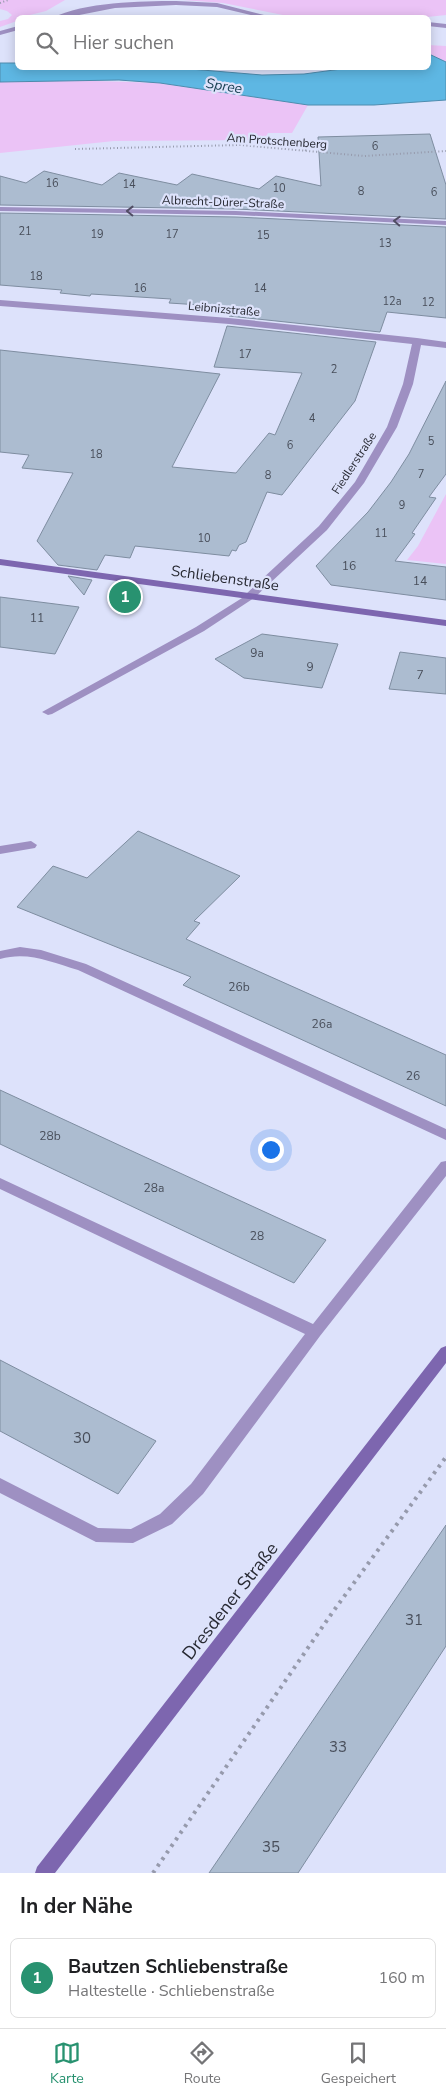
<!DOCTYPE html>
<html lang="de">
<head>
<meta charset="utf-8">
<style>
  :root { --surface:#fff; --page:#f2f2f2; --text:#202124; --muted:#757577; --line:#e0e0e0; --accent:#289270 }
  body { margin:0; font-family:"Nunito Sans",sans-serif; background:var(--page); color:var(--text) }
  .you { position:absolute; left:270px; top:1149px; width:18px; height:18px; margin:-12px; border:4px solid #fff; border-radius:50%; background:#1a73e8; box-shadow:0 0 0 8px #1a73e833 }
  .badge { display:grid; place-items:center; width:32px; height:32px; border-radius:50%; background:var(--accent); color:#fff; font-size:16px; font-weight:700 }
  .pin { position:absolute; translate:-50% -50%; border:2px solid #fff; box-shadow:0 1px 5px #0006 }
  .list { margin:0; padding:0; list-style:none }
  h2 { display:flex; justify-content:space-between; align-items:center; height:65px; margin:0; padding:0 20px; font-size:21px }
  h2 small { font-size:16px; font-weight:400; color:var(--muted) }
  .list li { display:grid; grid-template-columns:32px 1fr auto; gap:15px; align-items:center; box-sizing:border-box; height:80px; margin:0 10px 10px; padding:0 10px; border:1px solid var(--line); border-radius:8px }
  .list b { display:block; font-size:19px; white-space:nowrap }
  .list p { margin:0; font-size:16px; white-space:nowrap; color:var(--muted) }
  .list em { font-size:16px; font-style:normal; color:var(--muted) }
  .icon { flex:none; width:28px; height:28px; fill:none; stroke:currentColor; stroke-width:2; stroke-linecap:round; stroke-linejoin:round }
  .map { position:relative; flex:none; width:446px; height:1873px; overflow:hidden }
  .search { position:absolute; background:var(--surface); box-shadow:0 2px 12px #0003; left:15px; right:15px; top:15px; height:55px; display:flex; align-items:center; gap:12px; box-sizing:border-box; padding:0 18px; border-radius:8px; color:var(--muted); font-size:19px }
  .sheet { height:155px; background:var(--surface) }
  nav { display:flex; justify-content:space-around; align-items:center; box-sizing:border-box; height:70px; border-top:1px solid var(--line); background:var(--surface); font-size:14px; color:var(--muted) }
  nav a { display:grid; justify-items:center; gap:2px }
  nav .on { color:var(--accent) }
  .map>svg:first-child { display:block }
  .green { fill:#ebc3f6 }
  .water { fill:#5eb7e3; stroke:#4e8cae }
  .building { fill:#acbcd0; stroke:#7e8da0 }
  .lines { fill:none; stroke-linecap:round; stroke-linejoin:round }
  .path-far1 { stroke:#969aac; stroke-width:2; stroke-dasharray:1 2.5; stroke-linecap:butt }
  .path { stroke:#969aac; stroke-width:4; stroke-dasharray:3 5; stroke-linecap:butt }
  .lane { fill:#9e90c2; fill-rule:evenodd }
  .street { fill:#9e90c2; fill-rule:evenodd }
  .secondary { fill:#7d66af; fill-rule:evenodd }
  .oneway { stroke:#514d64 }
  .labels { text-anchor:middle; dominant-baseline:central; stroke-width:4.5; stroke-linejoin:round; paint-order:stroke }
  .far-number-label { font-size:11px; fill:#484e5a }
  .far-street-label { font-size:12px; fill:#272932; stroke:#dde2fb }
  .number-label { font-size:12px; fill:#484e5a }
  .far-water-label { font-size:14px; font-style:italic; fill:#194053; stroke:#dde2fb }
  .street-label { font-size:15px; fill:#272932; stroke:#dde2fb }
  .near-number-label { font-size:15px; fill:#484e5a }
  .near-street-label { font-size:18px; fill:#272932; stroke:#dde2fb }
</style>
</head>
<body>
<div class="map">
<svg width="446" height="1873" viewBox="0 0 446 1873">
  <rect width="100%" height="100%" fill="#dde2fb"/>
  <!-- green -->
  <path class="green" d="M0,0h65l-19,11 -28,7 -1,3 -17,6v-6l8,-2 4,-4 -5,-4 -7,-2z
    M183,0h263v15l-28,3 -125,-1 -70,-14z
    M428,45l18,1v16l-17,-8z
    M63,80l97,3 148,22 -16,28h-24l-4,7 -150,1 -114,12v-71z
    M446,494v70l-39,-4 11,-14z"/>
  <!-- water -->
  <path class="water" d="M429,54l17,8v38l-72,5h-66l-148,-22 -41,-3 -119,2v-19h17l1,5h160l84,7 42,-1 45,-6h79z"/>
  <!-- building -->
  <path class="building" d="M430,134l16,51v34l-210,-10 -236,-4v-29l26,7 18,-12 58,14 17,-12 58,12 15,-11 67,15 17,-13 45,10 -3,-49z
    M0,213l236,4 210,10v91l-59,-6 -7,20 -151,-16 3,-9 -63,-4 2,-4 -80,-5 -1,2 -30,-3 2,-3 -62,-5z
    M227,326l149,16 -21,59 -73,94 -15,-3 -21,50 -7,3 -3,6 -4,-1 -3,6 -94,-10 -5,12 -25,-3 -8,15 -39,-5 -21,-24 36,-68 -51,-5 7,-13 -29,-3v-102l220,24 -48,93 64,6 33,-40 6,2 27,-62 -88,-6z
    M446,381v93l-17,23 7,1 -24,35 3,1 -20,27 51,6v33l-115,-15 -15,-19 52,-54 23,-30 18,-28z
    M68,576l24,4 -8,15z
    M0,597l79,10 -24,47 -55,-7z
    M262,634l76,10 -16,44 -78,-10 -29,-19z
    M400,652l46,6v36l-57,-5z
    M138,831l102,45 -46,45 6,2 -14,16 260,116v51l-263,-121 8,-8 -174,-70 36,-41 34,12z
    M0,1090l121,56 205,94 -32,43 -294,-139z
    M0,1360l156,81 -38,53 -118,-63z
    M446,1525v121l-148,227h-89z"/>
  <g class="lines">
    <!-- path-far1 -->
    <path class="path-far1" d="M0,3l8,-3
      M300,145l7,6
      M75,149l165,-4 124,11 82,-5"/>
    <!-- path -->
    <path class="path" d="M153,1873l179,-260 114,-156"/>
    <!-- lane -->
    <path class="lane" d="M250,593l4,1 1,2 -1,2 -50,33 -152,83 -4,1 -6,-3 154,-85z
      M20,947l21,3 45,14 360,165v11l-368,-170c-27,-8 -50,-19 -78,-11v-8z
      M446,1161v15l-126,160 -117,158 -31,30 -39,19 -37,-1 -96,-49v-15l98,50 33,1 29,-15 31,-30 114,-150 -305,-145v-11l313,146 128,-162z"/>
    <!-- street -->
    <path class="street" d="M176,1l41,2 59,15h-12l-47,-11 -41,-2 -61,3 -51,10h-12c32,-16 89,-17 124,-17z
      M428,22l18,2v4l-18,-2z
      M18,26v4l-18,5v-4z
      M0,207l236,4 210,10v4l-210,-10 -236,-4z
      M0,300l229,18 188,20 29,4v6l-25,-3 -8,39 -16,43 -33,56 -37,47 -73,68h-8l-1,-2 1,-2 73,-68 36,-44 32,-55 16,-43 9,-40 -183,-20 -229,-18z
      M31,841l6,4 -2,3 -35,6v-8z"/>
    <!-- secondary -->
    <path class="secondary" d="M0,559l446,61v6l-446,-61z
      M446,1346v17l-391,510h-20l2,-6 404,-519z"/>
  </g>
  <!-- one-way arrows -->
  <defs><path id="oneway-chevron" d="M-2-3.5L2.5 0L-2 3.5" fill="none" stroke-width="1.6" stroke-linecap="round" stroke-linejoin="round" transform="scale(1.25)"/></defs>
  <g class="oneway">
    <use href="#oneway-chevron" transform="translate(130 211) rotate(-179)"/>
    <use href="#oneway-chevron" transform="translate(397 221) rotate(-177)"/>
  </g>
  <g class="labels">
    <!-- far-number labels -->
    <g class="far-number-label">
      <text x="375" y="146">6</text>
      <text x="52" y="183">16</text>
      <text x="129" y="184">14</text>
      <text x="279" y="188">10</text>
      <text x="361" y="191">8</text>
      <text x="434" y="192">6</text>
      <text x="25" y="231">21</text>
      <text x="97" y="234">19</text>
      <text x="172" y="234">17</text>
      <text x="263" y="235">15</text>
      <text x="385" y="243">13</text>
      <text x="36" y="276">18</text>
      <text x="140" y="288">16</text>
      <text x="260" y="288">14</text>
      <text x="392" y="301">12a</text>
      <text x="428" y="302">12</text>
      <text x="245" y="354">17</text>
      <text x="334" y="369">2</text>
      <text x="312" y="418">4</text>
      <text x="431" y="441">5</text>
      <text x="290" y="445">6</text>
      <text x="96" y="454">18</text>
      <text x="421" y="474">7</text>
      <text x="268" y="475">8</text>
      <text x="402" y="505">9</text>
      <text x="381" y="533">11</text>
      <text x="204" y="538">10</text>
    </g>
    <!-- far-street labels -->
    <g class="far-street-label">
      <text transform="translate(277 141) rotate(4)">Am Protschenberg</text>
      <text transform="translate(223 202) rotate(2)">Albrecht-Dürer-Straße</text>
      <text transform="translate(224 309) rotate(5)">Leibnizstraße</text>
      <text transform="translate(354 463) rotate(-57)">Fiedlerstraße</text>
    </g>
    <!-- number labels -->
    <g class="number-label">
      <text x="349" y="566">16</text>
      <text x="420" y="581">14</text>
      <text x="37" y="618">11</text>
      <text x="257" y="653">9a</text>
      <text x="310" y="667">9</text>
      <text x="420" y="675">7</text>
      <text x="239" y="987">26b</text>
      <text x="322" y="1024">26a</text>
      <text x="413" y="1076">26</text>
      <text x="50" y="1136">28b</text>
      <text x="154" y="1188">28a</text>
      <text x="257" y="1236">28</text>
    </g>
    <!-- far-water labels -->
    <g class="far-water-label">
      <text transform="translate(224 86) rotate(9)">Spree</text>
    </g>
    <!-- street labels -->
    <g class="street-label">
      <text transform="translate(225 578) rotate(8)">Schliebenstraße</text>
    </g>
    <!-- near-number labels -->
    <g class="near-number-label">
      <text x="82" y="1438">30</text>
      <text x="414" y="1620">31</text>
      <text x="338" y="1747">33</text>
      <text x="271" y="1847">35</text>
    </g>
    <!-- near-street labels -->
    <g class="near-street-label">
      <text transform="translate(230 1601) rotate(-52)">Dresdener Straße</text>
    </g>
  </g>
</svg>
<div class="you"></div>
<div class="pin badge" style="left:125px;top:597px">1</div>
<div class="search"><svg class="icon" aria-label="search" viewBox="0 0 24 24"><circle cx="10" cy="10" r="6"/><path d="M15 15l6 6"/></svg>Hier suchen</div>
</div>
<section class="sheet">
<h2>In der Nähe<small></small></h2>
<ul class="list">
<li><span class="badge">1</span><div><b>Bautzen Schliebenstraße</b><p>Haltestelle · Schliebenstraße</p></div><em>160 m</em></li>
</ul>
</section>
<nav>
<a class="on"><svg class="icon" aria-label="map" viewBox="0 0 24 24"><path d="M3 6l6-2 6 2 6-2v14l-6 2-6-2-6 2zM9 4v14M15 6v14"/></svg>Karte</a>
<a><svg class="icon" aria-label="directions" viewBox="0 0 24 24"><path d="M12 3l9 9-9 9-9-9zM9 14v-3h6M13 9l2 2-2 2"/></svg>Route</a>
<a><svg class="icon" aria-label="saved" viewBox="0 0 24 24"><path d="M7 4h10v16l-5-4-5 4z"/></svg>Gespeichert</a>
</nav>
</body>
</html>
